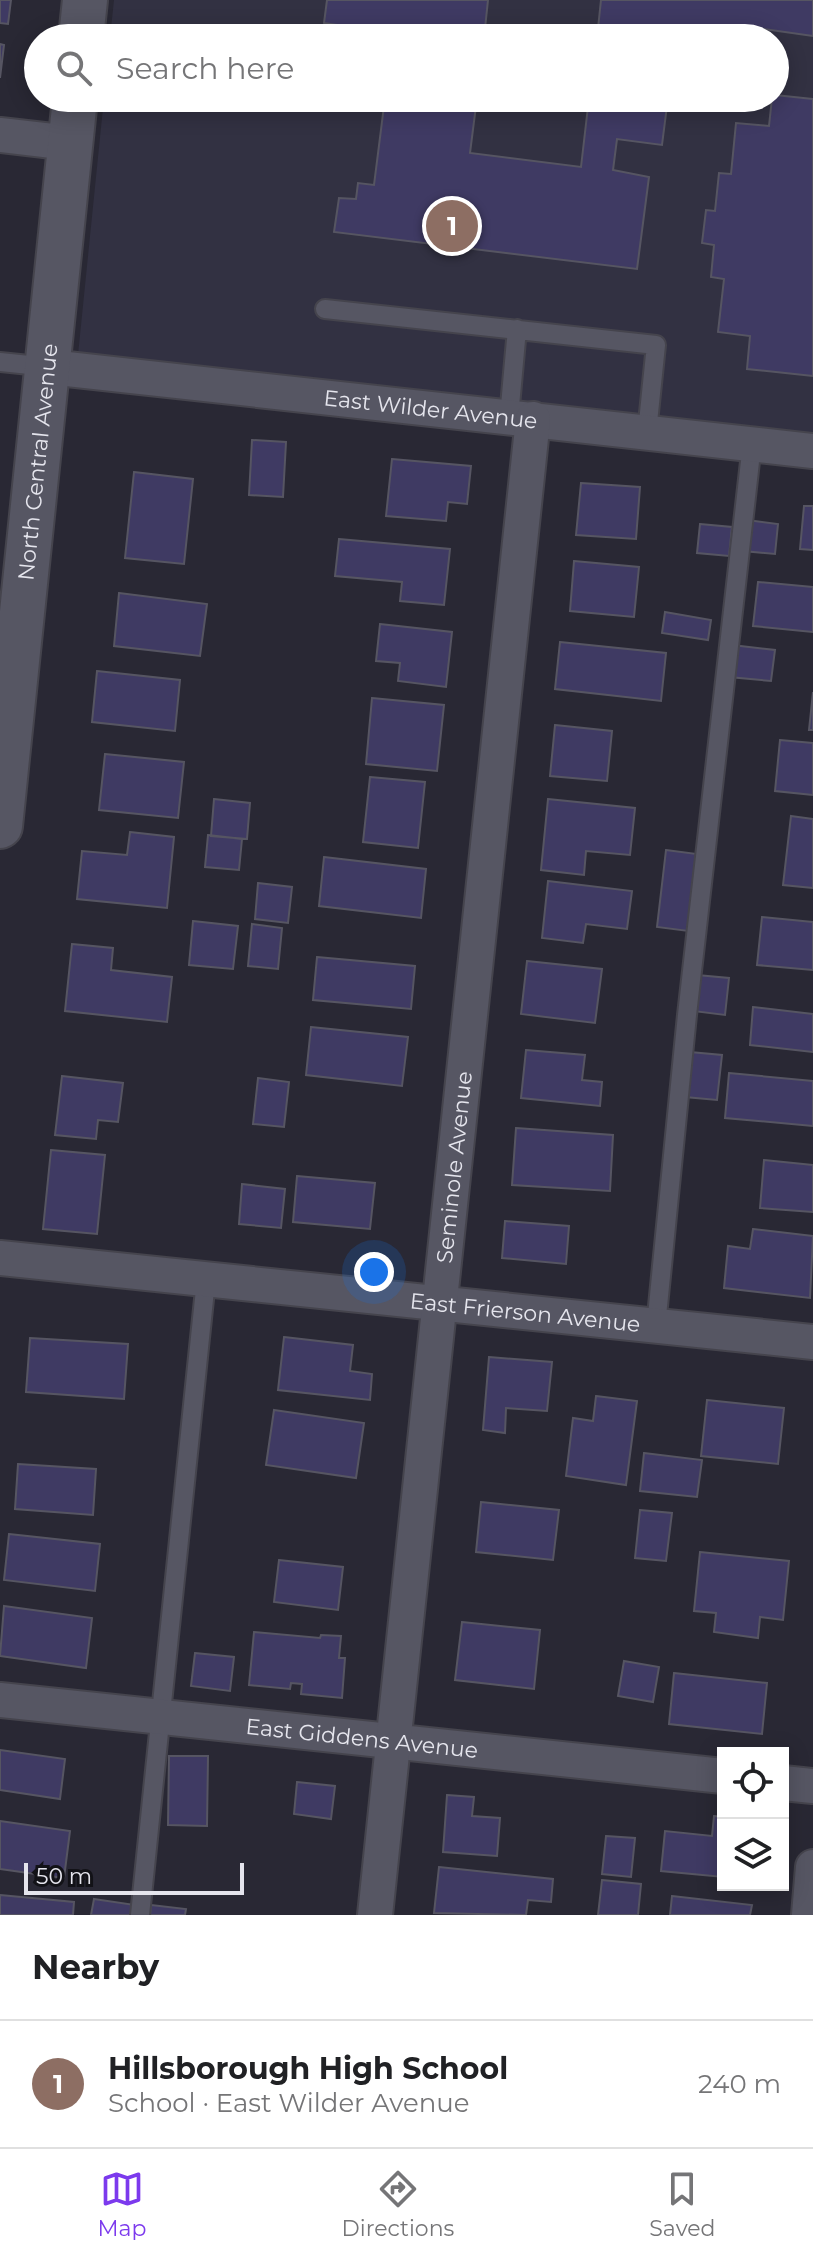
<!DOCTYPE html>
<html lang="en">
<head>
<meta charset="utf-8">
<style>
  :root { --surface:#fff; --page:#f2f2f2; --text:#202124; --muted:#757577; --line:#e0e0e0; --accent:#7c3aed }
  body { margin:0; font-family:Montserrat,sans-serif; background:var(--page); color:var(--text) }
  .controls { position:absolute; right:24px; bottom:24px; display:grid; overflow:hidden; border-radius:0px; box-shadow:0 4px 20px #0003 }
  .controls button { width:72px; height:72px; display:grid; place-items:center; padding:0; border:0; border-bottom:2px solid var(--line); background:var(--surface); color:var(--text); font:40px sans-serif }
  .scale { position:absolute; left:24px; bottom:20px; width:220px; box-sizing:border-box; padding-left:8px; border:4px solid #e5e5ed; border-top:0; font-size:22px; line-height:28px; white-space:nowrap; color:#e5e5ed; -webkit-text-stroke:6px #121217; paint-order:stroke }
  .you { position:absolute; left:374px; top:1272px; width:28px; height:28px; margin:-20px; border:6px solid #fff; border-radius:50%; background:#1a73e8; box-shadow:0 0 0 12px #1a73e833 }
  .badge { display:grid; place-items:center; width:52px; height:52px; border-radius:50%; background:var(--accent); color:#fff; font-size:26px; font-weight:700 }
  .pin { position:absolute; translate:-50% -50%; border:4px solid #fff; box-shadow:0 2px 8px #0006 }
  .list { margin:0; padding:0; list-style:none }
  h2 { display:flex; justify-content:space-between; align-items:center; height:104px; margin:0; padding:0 32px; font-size:34px }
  h2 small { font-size:26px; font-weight:400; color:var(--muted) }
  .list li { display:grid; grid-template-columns:52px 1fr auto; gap:24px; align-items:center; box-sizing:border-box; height:128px; padding:0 32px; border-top:2px solid var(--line) }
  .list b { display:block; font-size:30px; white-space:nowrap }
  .list p { margin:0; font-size:26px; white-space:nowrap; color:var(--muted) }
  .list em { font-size:26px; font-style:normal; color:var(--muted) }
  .icon { flex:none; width:44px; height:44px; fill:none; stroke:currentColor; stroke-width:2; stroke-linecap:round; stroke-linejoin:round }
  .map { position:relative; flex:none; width:813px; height:1915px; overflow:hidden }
  .search { position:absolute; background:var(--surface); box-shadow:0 4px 20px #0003; left:24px; right:24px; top:24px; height:88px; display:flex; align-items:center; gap:20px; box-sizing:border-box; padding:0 28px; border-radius:44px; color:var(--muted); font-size:30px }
  .sheet { height:232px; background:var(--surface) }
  nav { display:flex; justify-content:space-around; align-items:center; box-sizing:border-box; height:112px; border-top:2px solid var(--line); background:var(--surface); font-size:22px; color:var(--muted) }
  nav a { display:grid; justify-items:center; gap:4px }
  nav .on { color:var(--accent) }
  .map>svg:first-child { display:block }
  .built { fill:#323142 }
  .building { fill:#3f3a63; stroke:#565562; stroke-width:2 }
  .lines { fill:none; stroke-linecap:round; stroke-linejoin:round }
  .service-casing { stroke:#45444d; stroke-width:22 }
  .minor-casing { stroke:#45444d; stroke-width:38 }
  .tertiary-casing { stroke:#45444d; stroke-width:48 }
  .service { stroke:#565663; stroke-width:18 }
  .minor { stroke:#565663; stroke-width:34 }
  .tertiary { stroke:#565663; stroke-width:44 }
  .labels { text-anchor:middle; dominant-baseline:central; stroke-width:7; stroke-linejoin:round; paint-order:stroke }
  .street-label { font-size:22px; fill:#e5e5ed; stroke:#121217 }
</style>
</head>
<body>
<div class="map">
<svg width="813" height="1915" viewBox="0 0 813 1915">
  <rect width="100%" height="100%" fill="#292834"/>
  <!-- built -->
  <path class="built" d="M114,0h699v436l-735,-81 26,-257h671v-60h-665z"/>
  <!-- building -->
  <path class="building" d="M0,0h11l-3,24 -8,-1z
    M327,0h161l-4,38h-92v-5l-68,-10z
    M601,0h212v36l-64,-9 -1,11h-151z
    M0,44l4,1 -4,33z
    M775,95l38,4v277l-66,-7 3,-33 -32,-4 6,-53 -13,-2 3,-32 -12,-2 4,-33 9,1 4,-38 12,1 5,-51 33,3 3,-28z
    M385,98h92l-7,55 111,14 8,-69h79l-6,47 -45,-6 -4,31 36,7 -12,92 -303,-37 5,-34 17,1 2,-16 16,2z
    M711,98h30l-2,12 -28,-5z
    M252,440l34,2 -3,55 -34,-2z
    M392,459l79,7 -4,38 -19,-2 -2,19 -60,-5z
    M134,472l59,7 -9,85 -59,-6z
    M581,483l59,4 -4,52 -60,-4z
    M804,506h9v44l-13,-1z
    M747,520l31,4 -3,30 -32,-3z
    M700,524l32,3 -3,29 -32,-3z
    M339,539l111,10 -6,56 -44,-4 2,-19 -67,-6z
    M574,561l65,6 -5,50 -64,-6z
    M758,582l55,5v45l-60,-6z
    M119,593l88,11 -7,52 -86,-10z
    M665,612l46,8 -3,20 -46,-7z
    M380,624l72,8 -6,55 -48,-6 2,-18 -24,-2z
    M560,642l106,11 -5,48 -106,-12z
    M732,645l43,5 -4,31 -42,-4z
    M97,671l83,9 -5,51 -83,-9z
    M813,692v38h-4z
    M372,698l72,7 -7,66 -71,-7z
    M555,725l57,6 -5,50 -57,-5z
    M780,740l33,3v52l-38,-4z
    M105,754l79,8 -6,56 -79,-8z
    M370,777l55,5 -7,66 -55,-6z
    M214,799l36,4 -3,36 -36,-3z
    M548,799l87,9 -5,47 -44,-4 -2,24 -43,-5z
    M791,816l22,3v69l-30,-3z
    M130,832l44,5 -7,71 -90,-9 5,-48 45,4z
    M208,835l34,4 -3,31 -34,-3z
    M666,850l31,4 -9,77 -31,-4z
    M324,857l102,12 -5,49 -102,-12z
    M548,881l84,10 -5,38 -41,-5 -3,19 -41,-5z
    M258,883l34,4 -4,36 -33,-4z
    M762,917l51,5v48l-56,-5z
    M193,921l45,5 -5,43 -44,-4z
    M252,924l30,4 -4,41 -30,-3z
    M72,944l41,4 -2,22 61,7 -5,45 -102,-11z
    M317,957l98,9 -4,43 -98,-9z
    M527,961l75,8 -7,54 -74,-9z
    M697,975l32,3 -4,37 -32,-4z
    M753,1007l60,7v38l-63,-7z
    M311,1027l97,10 -6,49 -96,-11z
    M526,1050l59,5 -3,25 20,2 -2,24 -79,-8z
    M690,1052l32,3 -5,45 -32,-3z
    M729,1073l84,8v45l-88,-8z
    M62,1076l61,7 -5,39 -20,-2 -2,19 -41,-4z
    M258,1078l31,4 -5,45 -31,-3z
    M516,1128l97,7 -3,56 -98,-6z
    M51,1150l54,5 -8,79 -54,-5z
    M764,1160l49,5v47l-53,-4z
    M297,1176l78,7 -5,46 -77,-7z
    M242,1184l43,5 -4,39 -42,-4z
    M505,1221l64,5 -3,38 -64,-6z
    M753,1229l60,7 -3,62 -86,-10 4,-42 22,3z
    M284,1337l69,8 -3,26 22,3 -2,26 -92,-10z
    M30,1338l98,6 -4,55 -98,-7z
    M489,1357l63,5 -5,49 -41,-3 -1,25 -22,-3z
    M596,1396l41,5 -11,84 -60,-9 7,-58 20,3z
    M707,1400l77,8 -6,56 -77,-8z
    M274,1410l90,13 -8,55 -90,-13z
    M644,1453l58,7 -5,37 -57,-6z
    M18,1464l78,5 -3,46 -78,-6z
    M481,1502l78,8 -6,50 -77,-8z
    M640,1510l32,3 -6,48 -31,-3z
    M9,1534l91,10 -5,47 -91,-11z
    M700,1552l89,9 -6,59 -23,-3 -2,21 -44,-6 2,-19 -22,-2z
    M279,1560l64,7 -5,43 -64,-8z
    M4,1606l88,12 -6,50 -86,-12z
    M462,1622l78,8 -6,59 -79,-9z
    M254,1632l66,6 1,-3 20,1 -2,22h6l-3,40 -41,-4 1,-10 -11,-1 -1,6 -41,-4z
    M195,1653l39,4 -4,34 -39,-5z
    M624,1661l35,6 -6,35 -35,-6z
    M674,1673l93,10 -5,51 -93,-10z
    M0,1750l65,9 -5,40 -60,-9z
    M169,1756h39l-1,70 -39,-1z
    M297,1782l38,4 -4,33 -37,-5z
    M447,1795l27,2 -2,19 28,2 -3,38 -54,-4z
    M714,1816l9,1v60l-62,-6 4,-40 47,5z
    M0,1821l70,10 -6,47 -64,-9z
    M606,1836l29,2 -4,39 -29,-3z
    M439,1867l114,12 -2,23 -23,-2 -2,15 -92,-2z
    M602,1880l39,4 -3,31h-40z
    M0,1895l74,7 -1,13h-73z
    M672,1896l80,9 -2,10h-80z
    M94,1899l41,6 -1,10h-43z
    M151,1905l35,4 -1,6h-35z"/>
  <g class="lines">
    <defs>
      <path id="service" d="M325,309l331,36 -9,87
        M0,362l49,5
        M509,417l8,-88
        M656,1326l31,-311 65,-571
        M140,1915l66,-635"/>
      <g id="minor">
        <path d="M0,135l70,8"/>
        <path id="s1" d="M49,367l764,84"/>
        <path id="s2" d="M0,1258l813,84"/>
        <path id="s3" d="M0,1700l723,76"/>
        <path d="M783,1783l30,3"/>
        <path id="s4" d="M375,1915l158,-1496"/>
        <path d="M809,1915l4,-48"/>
      </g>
      <g id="tertiary">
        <path d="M81,38l4,-38"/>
        <path id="s5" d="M0,826l75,-728"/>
      </g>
    </defs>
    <!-- service casing -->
    <use href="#service" class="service-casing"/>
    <!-- minor casing -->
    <use href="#minor" class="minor-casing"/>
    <!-- tertiary casing -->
    <use href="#tertiary" class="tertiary-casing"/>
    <!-- service -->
    <use href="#service" class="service"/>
    <!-- minor -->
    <use href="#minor" class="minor"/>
    <!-- tertiary -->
    <use href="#tertiary" class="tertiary"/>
  </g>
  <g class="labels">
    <!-- street labels -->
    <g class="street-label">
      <text stroke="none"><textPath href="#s1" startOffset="384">East Wilder Avenue</textPath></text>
      <text stroke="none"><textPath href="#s5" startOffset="366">North Central Avenue</textPath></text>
      <text stroke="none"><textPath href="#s4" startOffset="752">Seminole Avenue</textPath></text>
      <text stroke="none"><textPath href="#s2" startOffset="528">East Frierson Avenue</textPath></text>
      <text stroke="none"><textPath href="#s3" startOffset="364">East Giddens Avenue</textPath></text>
    </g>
  </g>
</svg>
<div class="controls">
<button><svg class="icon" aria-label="locate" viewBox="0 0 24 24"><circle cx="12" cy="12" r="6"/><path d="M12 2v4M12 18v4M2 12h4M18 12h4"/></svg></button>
<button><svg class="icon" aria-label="layers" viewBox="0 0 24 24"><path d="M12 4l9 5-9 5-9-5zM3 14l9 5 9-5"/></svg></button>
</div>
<div class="scale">50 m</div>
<div class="you"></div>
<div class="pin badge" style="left:452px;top:226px;background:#8d6e63">1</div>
<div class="search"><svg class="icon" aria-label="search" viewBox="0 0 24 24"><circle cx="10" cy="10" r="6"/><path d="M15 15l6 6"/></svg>Search here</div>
</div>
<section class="sheet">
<h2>Nearby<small></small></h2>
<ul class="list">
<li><span class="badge" style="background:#8d6e63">1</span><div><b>Hillsborough High School</b><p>School · East Wilder Avenue</p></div><em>240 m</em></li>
</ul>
</section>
<nav>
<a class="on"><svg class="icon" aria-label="map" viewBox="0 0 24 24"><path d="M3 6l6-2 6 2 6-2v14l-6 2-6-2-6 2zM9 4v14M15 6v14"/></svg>Map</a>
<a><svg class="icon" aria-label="directions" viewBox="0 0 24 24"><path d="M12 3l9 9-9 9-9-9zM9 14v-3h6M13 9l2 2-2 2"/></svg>Directions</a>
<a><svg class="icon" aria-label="saved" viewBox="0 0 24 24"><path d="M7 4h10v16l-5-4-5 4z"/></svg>Saved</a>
</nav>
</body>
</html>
